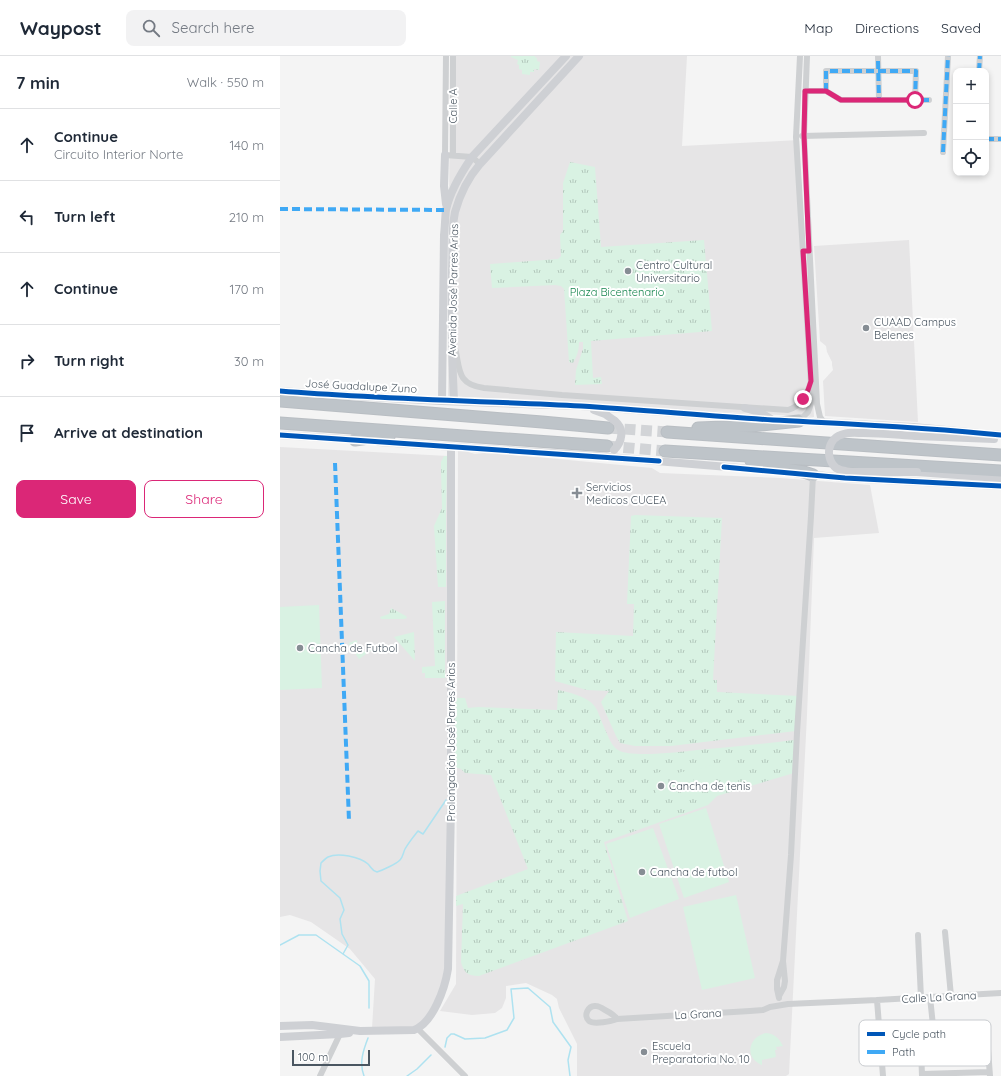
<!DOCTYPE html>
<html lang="en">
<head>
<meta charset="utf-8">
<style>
  :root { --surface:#fff; --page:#f2f2f3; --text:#1f2937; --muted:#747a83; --line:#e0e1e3; --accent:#db2777 }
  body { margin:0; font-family:Quicksand,sans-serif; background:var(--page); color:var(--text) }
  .controls { position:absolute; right:12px; top:12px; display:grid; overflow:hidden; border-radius:8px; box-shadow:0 2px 6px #0003 }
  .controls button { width:36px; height:36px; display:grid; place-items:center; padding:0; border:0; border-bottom:1px solid var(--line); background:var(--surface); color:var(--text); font:20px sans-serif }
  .scale { position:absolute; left:12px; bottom:10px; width:78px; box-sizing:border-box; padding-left:4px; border:2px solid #4a5661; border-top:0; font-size:11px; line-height:14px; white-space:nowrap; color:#4a5661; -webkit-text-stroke:3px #fff; paint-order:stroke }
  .stop { position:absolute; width:12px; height:12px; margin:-9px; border:3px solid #db2777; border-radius:50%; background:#fff }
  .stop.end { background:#db2777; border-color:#fff; box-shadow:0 1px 4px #0008 }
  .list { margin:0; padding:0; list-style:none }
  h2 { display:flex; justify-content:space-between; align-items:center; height:52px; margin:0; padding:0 16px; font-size:17px }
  h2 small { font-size:13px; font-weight:400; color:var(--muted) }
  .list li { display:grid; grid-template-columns:26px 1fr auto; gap:12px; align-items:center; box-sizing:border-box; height:72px; padding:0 16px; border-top:1px solid var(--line) }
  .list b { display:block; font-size:15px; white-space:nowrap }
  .list p { margin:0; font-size:13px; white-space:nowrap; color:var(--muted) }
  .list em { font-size:13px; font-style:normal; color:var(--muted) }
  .actions { display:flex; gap:8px; padding:12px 16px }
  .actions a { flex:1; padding:9px 0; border:1px solid var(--accent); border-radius:8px; text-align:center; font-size:14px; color:var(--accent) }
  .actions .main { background:var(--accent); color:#fff }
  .icon { flex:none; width:22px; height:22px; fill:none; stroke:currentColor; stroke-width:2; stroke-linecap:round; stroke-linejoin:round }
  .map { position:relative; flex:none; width:721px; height:1020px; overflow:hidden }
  header { display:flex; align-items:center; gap:24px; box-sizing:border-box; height:56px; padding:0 20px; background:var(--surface); border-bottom:1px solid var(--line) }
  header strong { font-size:19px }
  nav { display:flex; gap:22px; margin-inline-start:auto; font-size:14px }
  .search { width:280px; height:36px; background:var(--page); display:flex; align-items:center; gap:10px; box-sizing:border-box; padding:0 14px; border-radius:8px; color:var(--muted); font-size:15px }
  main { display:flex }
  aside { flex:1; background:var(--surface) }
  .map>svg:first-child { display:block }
  .education { fill:#e6e5e6 }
  .grass { fill:url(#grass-tufts) }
  .garden { fill:#d9f2e3 }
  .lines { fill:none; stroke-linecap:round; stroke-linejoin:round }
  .stream { stroke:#aee2f0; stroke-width:1.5 }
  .motorway-tunnel { stroke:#d2d4d7; stroke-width:11; stroke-dasharray:11 5.5; stroke-linecap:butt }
  .motorway-casing { stroke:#b9bec3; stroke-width:13 }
  .minor { stroke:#ced0d2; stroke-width:6 }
  .secondary { stroke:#ced0d4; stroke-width:8 }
  .motorway { stroke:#bec4c9; stroke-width:11 }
  .secondary-bridge { stroke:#ced0d4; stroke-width:8 }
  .quiet { stroke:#3fa9f5; stroke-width:4; stroke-dasharray:8 4; stroke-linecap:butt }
  .cycleway-casing { stroke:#fff; stroke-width:8 }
  .cycleway { stroke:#0057b8; stroke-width:5 }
  .route { stroke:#db2777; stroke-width:5 }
  .poi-dot { fill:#868d94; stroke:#fff; stroke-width:1.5 }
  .labels { text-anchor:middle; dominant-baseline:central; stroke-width:4; stroke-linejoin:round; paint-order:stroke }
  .street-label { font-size:11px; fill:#4a5661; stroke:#fff }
  .poi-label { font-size:11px; fill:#4a5661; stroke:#fff; text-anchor:start }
  .park-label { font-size:11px; fill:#17864f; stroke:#fff }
  .key { fill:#fff; stroke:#c9ccd0; stroke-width:1 }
  .key-label { font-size:11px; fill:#4a5661 }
</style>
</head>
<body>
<header>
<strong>Waypost</strong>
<div class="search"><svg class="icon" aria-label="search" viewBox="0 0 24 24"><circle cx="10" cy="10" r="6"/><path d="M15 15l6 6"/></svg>Search here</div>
<nav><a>Map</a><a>Directions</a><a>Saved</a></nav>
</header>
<main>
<aside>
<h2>7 min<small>Walk · 550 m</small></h2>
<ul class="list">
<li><svg class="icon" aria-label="ahead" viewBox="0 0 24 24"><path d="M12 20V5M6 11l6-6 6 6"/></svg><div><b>Continue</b><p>Circuito Interior Norte</p></div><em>140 m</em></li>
<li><svg class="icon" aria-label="left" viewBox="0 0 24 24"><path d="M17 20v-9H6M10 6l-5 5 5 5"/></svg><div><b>Turn left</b></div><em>210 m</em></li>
<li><svg class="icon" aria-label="ahead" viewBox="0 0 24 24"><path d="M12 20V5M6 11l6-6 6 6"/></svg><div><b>Continue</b></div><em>170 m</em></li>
<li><svg class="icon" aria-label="right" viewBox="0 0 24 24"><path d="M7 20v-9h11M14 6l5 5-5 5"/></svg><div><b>Turn right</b></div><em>30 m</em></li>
<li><svg class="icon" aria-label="arrive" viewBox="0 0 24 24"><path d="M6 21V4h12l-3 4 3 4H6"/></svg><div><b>Arrive at destination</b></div></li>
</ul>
<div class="actions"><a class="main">Save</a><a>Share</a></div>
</aside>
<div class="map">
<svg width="721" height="1020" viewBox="0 0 721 1020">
  <defs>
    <pattern id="grass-tufts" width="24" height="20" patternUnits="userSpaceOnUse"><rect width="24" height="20" fill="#d9f2e3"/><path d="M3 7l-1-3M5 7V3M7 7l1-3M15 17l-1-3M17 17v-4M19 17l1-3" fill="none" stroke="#b2c7bb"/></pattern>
  </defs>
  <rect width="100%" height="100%" fill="#f4f4f4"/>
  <!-- education -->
  <path class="education" d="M170,0h237l-5,90 117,-6 15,277 -366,-21z
    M629,184l9,182 -93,-6 -2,-35 10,-11 -1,-5v-3l-5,-10 -1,-6 -6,-5 -6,-95z
    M0,391l168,9 -1,324 1,66 -1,97 -5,45 -19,35 -9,4 -42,1 3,-49 -25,-30 -39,-27 -21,-7 -10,2z
    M178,393l17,5 9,-1 53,4 115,11 8,5 120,5 90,7 9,48 -65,5 -7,177 -18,359 -3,2h-209v-32l-18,-36 -2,-9 -5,-4 -26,-12 -20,3v12l-4,10 -7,5 -23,2 -32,-4 16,-27z"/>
  <!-- grass -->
  <path class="grass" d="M231,0h24v1l2,1v3l3,1 -1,8 -5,-1v3h-4v3l-8,-1v-4l-3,-1v-4l-2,-1 1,-4 -7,-3z
    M290,106l25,5 6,80 103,-7 8,91 -121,10 2,37 8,-1 1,7 -27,1 1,-15 7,-21v-7h-4c0,8 -2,14 -6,21l-4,-1 -5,-73 -3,-3 -6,-1 -63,3 -2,-24 68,-5 3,-3 -1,-21 3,-4v-48z
    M164,400h3l-1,58v73h-8l-4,-61 8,-18 -1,-39v-7z
    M355,459l87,3 -9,162h4v12l82,4 -3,35 -125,15h-36l-15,-3 -4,-7 -15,-34 8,-11 -22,-1 -32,-9 1,-49 77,4 1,-32h-7l4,-88z
    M165,545v77h-20v-5h-3v-6l13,-1 -3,-64z
    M111,552l15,8 1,2 -3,1h-23l-1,-2 9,-3z
    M134,576l1,29 -21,-24z
    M278,634c13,3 33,7 39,20 4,9 7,18 11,26 2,5 5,11 10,14 12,8 63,2 79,0 32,-3 65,-6 97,-10v33l-77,23 -9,9 -104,37 24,79 -149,55c-11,0 -15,-3 -18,-14l2,-58 -7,2v-10l72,-27 -37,-94 -26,-2 -4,-4 -6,-2v-69h10l3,10 10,-1 79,3z"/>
  <!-- garden -->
  <path class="garden" d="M39,549l3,83 -42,2v-83z
    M77,584l1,12 14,-2 -13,9 -11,-16z
    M453,704l6,24 -15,4 -6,-25z
    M433,709l5,24 -15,3 -5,-23z
    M411,714l6,23 -15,4 -5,-24z
    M385,715l7,27 -14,3 -7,-27z
    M426,752l23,74 -45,16 -25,-74z
    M373,772l26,71 -49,19 -24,-74z
    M456,839l19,83 -53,12 -19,-83z
    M486,977c9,1 13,5 17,13l-7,1 1,3h-2l1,7 -14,3v5c-18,-7 -14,-28 4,-32z"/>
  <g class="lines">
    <!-- stream -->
    <path class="stream" d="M0,889l19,-10h17l44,31 9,15v27
      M63,898l5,-9 -6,-11 -2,-15 4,-9 -4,-12 -19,-17 -1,-10 1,-8c2,-2 5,-5 7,-6 10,-5 32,0 40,7 4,4 3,6 9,8 6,-2 19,-8 23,-12 3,-3 3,-7 5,-11 4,-7 9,-13 13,-18l5,3 23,-34
      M165,991l2,-9 4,-4h3l11,5 20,-1 22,-8 7,-12 -3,-29 17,-1 22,19 3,15 18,25 -3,13 2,16
      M84,1020c-5,-13 -1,-25 4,-38
      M127,1020l10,-7 14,-14"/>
    <!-- motorway-tunnel -->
    <path class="motorway-tunnel" d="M328,372l59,4
      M327,390l58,5"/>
    <defs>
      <path id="motorway" d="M0,345l262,21 66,6
        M0,367l327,23
        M418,372l53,-2 48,-5
        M387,376l334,23
        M75,384l20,-3h14
        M385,395l336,20
        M471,405l28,7 25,4 9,3"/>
    </defs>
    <!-- motorway casing -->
    <use href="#motorway" class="motorway-casing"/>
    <!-- minor -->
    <path class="minor" d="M166,0l-1,99 27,2 8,7
      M527,0l-3,79 13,269 3,13 4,5
      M598,0l1,44
      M699,15l1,-15
      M525,35h21l15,9h88
      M546,35v-20h90l-1,29
      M522,80l122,-3
      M706,83h15
      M663,96l5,-96
      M173,99v-99
      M174,289c7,21 0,39 30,43l78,7 226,15c13,-4 20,-17 23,-29
      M519,365l9,-9 4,-11 -16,-264 4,-81
      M665,876l6,64
      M638,879l3,63
      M499,940l5,-9 1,-6 -2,-20 8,-106 6,-122 14,-217 2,-41
      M650,941l4,38
      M499,942l-2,-9v-9l6,-19
      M597,944l6,76
      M337,963c-3,-4 -8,-7 -12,-9 -3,-2 -6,-4 -9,-4 -8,-1 -13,10 -7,15 5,4 23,0 28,-2l133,-8 13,-1 7,-3 18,-3 89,-4 124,-7
      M138,973l47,47
      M654,979l49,-2 2,1 2,2 3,40
      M642,1018l67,-2
      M40,1020l20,-42 1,-4
      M642,1020l-1,-29 13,-12"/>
    <!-- secondary -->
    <path class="secondary" d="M165,99l-1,31 2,18
      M0,335l53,4 109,6 139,5 194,14
      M162,345l2,-166c1,-8 1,-17 2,-25 4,-19 15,-37 26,-53l94,-101
      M174,345c-2,-43 -3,-87 -2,-131 1,-19 -1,-39 3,-58 5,-18 13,-34 25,-48l99,-108
      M465,352l14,4 12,7
      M314,354l11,4 10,7
      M514,365l119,6 88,8
      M0,379l79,5
      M636,380l78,3
      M99,386l217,14 180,15
      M637,416l68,5 16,3
      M527,418l38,4 156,8
      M0,970l32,-1 48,6 54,-1c19,-7 31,-42 34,-61l3,-165v-357
      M0,981l60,-3 9,-1"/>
    <!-- motorway -->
    <use href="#motorway" class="motorway"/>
    <!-- secondary-bridge -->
    <path class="secondary-bridge" d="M636,380c-17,-1 -35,-3 -53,-3 -6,0 -13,-1 -19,1 -16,3 -20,23 -8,34 5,3 10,3 15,4h66
      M334,394c8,-8 11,-21 1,-29"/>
    <!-- quiet -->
    <path class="quiet" d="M598,5l1,39
      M699,15l1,-15
      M525,35h21l15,9h88
      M546,35v-20h90l-1,29
      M706,83h15
      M663,96l5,-96
      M0,153l166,1
      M55,407l14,358"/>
    <defs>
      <path id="cycleway" d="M0,335c100,8 201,10 301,15 64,4 128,10 192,14 76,4 152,7 228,15
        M0,379l379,26
        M444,411l121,11 156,8"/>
    </defs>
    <!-- cycleway casing -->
    <use href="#cycleway" class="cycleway-casing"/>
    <!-- cycleway -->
    <use href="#cycleway" class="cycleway"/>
  </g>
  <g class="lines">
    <!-- route -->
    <path class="route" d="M523,343l5,-9 3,-9 -8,-130h6l-5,-116 1,-44h21l15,9h74"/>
  </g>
  <!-- markers -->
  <g class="poi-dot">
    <circle cx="348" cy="215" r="4"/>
    <circle cx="586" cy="272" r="4"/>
    <path d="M295 431h4v4h4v4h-4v4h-4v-4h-4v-4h4z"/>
    <circle cx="20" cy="592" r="4"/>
    <circle cx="381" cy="730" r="4"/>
    <circle cx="362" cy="816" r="4"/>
    <circle cx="364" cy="996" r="4"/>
  </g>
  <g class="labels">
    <!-- street labels -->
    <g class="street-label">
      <text transform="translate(173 50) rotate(-90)">Calle A</text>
      <text transform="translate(173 234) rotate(-89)">Avenida José Parres Arias</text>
      <text transform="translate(81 330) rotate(3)">José Guadalupe Zuno</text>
      <text transform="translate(171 686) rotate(-90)">Prolongación José Parres Arias</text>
      <text transform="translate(659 941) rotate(-3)">Calle La Grana</text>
      <text transform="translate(418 958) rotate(-3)">La Grana</text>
    </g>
    <!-- poi labels -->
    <g class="poi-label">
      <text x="356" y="209">Centro Cultural<tspan x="356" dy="13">Universitario</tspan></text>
      <text x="594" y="266">CUAAD Campus<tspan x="594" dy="13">Belenes</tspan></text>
      <text x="306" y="431">Servicios<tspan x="306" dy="13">Medicos CUCEA</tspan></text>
      <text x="28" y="592">Cancha de Futbol</text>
      <text x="389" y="730">Cancha de tenis</text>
      <text x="370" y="816">Cancha de futbol</text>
      <text x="372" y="990">Escuela<tspan x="372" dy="13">Preparatoria No. 10</tspan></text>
    </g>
    <!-- park labels -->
    <g class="park-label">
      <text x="337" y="236">Plaza Bicentenario</text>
    </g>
  </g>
  <!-- legend -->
  <rect x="579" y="964" width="132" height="46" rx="6" class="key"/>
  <rect x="587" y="976" width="18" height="4" fill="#0057b8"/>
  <rect x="587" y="994" width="18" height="4" fill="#3fa9f5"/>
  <g class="key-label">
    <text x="612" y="982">Cycle path</text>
    <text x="612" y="1000">Path</text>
  </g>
</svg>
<div class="controls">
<button>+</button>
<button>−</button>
<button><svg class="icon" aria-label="locate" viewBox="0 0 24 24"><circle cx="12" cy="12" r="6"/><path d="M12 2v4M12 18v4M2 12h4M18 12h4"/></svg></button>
</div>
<div class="scale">100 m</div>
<div class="stop" style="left:635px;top:44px"></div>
<div class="stop end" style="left:523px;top:343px"></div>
</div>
</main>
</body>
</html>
